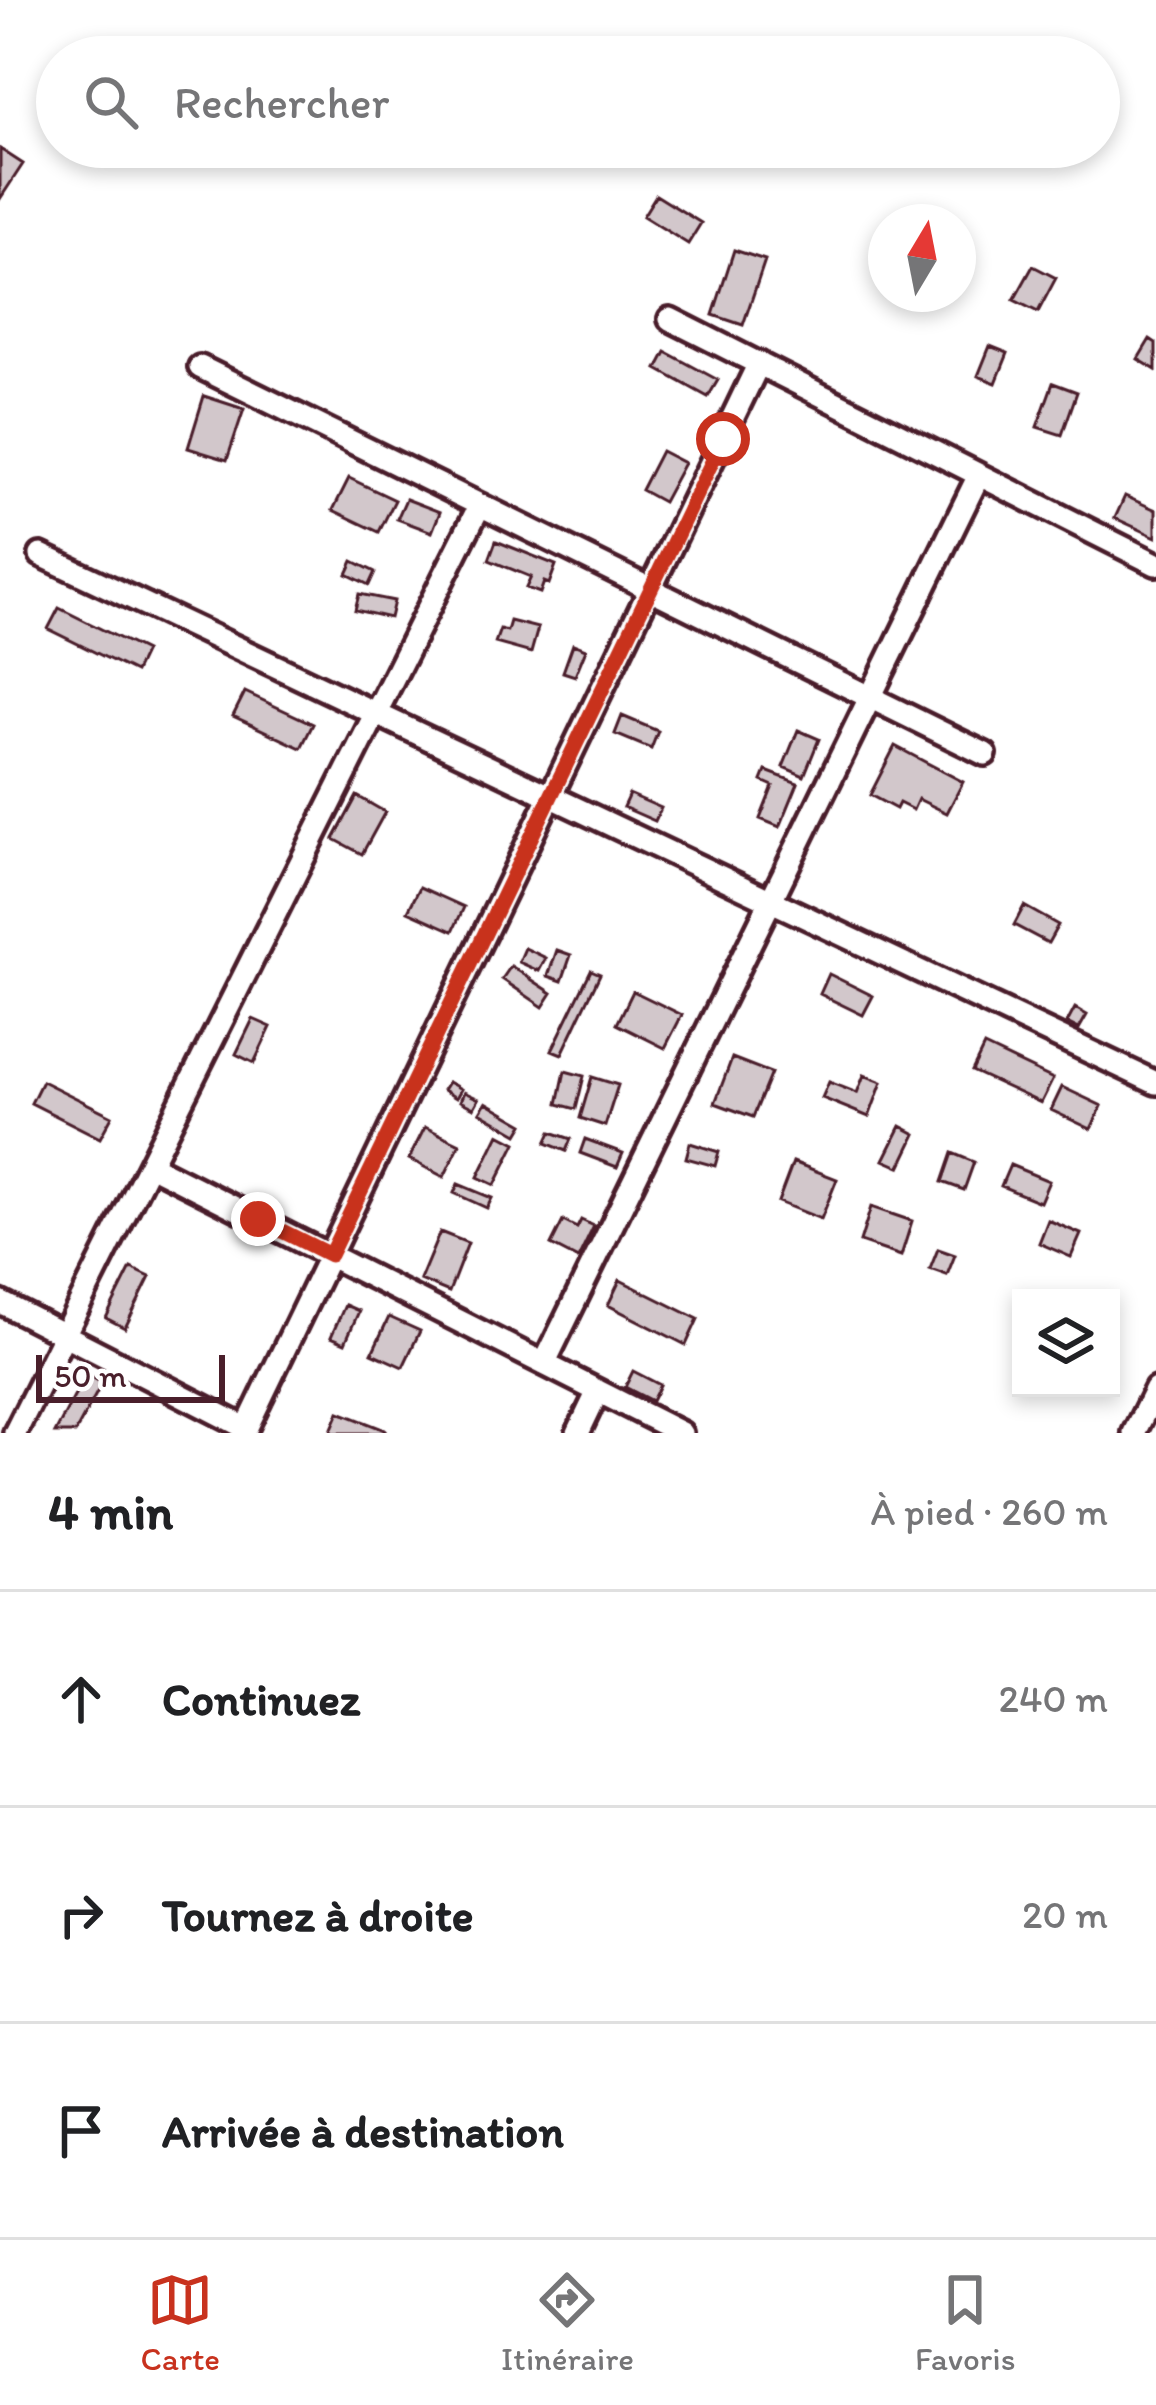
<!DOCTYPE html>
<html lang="fr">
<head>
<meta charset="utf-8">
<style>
  :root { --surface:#fff; --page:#f6f6f6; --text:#202124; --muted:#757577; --line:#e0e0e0; --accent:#c8321e }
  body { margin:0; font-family:Itim,sans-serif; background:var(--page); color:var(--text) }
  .controls { position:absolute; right:36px; bottom:36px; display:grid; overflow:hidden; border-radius:0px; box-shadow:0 6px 18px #0003 }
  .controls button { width:108px; height:108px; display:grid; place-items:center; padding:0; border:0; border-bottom:3px solid var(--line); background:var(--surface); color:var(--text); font:60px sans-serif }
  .compass { position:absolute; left:868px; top:204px; width:108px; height:108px; border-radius:50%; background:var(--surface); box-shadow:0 6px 18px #0003; rotate:10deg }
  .scale { position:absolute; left:36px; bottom:30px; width:189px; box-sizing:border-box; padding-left:12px; border:6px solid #4a1f2b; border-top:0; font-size:33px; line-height:42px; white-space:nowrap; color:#4a1f2b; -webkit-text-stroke:9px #fff; paint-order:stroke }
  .stop { position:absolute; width:36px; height:36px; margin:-27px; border:9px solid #c8321e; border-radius:50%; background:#fff }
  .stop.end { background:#c8321e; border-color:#fff; box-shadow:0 3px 12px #0008 }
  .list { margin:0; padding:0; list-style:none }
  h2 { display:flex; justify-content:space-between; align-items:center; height:156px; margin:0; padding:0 48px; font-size:51px }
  h2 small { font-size:39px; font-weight:400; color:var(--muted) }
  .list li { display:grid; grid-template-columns:78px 1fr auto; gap:36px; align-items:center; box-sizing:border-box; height:216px; padding:0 48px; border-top:3px solid var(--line) }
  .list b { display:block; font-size:45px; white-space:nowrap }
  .list em { font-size:39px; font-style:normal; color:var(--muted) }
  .icon { flex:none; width:66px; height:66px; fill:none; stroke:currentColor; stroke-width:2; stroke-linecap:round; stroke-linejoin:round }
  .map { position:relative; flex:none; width:1156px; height:1433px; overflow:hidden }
  .search { position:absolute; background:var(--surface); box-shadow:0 6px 18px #0003; left:36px; right:36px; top:36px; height:132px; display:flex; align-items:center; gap:30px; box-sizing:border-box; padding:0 42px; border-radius:66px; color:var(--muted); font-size:45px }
  .sheet { height:804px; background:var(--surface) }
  nav { display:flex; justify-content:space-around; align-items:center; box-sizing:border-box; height:168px; border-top:3px solid var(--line); background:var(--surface); font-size:33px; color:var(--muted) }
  nav a { display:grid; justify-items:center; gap:6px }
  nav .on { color:var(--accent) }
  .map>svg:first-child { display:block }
  .building { fill:#d2c7cb; stroke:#4a1f2b; stroke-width:3 }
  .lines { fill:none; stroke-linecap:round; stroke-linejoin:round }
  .street-casing { stroke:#4a1f2b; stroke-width:30 }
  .street { stroke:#fff; stroke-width:21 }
  .route { stroke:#c8321e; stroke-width:15 }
</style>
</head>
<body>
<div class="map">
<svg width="1156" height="1433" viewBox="0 0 1156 1433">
  <rect width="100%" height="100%" fill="#fff"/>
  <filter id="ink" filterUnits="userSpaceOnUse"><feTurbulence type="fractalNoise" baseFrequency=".00833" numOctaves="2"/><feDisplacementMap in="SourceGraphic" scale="24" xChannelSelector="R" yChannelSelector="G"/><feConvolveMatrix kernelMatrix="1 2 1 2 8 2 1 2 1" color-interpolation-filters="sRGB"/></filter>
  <g filter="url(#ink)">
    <!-- building -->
    <path class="building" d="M0,149l23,15 -23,35z
      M656,195l45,28 -13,21 -45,-28z
      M734,250l31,10 -22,65 -30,-10z
      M1033,266l23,12 -18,34 -24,-12z
      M1150,339l6,4v27l-18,-11z
      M990,346l18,7 -12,30 -18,-7z
      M666,352l52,28 -10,17 -51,-28z
      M1053,383l24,9 -15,43 -25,-8z
      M204,396l40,13 -17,51 -39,-12z
      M661,451l23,12 -21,39 -22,-12z
      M349,478l46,22 -16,32 -46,-22z
      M1125,496l31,14v27l-41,-19z
      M406,499l34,13 -8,20 -35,-13z
      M496,541l60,24 -7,19 -5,-2 -4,11 -14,-5 5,-11 -42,-17z
      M353,561l22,11 -6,13 -22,-11z
      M359,594l35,7 -4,17 -35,-8z
      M59,608l86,43 -10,21 -87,-43z
      M510,621l28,7 -7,25 -36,-10 5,-14 7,2z
      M573,644l13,5 -11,27 -12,-4z
      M245,692l68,32 -12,24 -68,-32z
      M622,716l36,15 -7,18 -36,-15z
      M798,730l21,9 -15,37 -21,-9z
      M895,746l68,36 -16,31 -29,-14 -5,11 -14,-7 -3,6 -26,-14z
      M766,771l32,12 -18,44 -20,-8 13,-33 -11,-5z
      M629,794l32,14 -6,13 -32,-14z
      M357,796l28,16 -23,42 -28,-15z
      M420,887l44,20 -11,24 -45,-20z
      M1024,906l34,19 -10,18 -34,-18z
      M525,948l21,10 -7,13 -20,-9z
      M557,950l14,5 -9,26 -14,-5z
      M511,966l41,27 -9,14 -41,-28z
      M591,970l9,4 -38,80 -10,-4z
      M829,974l44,22 -10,19 -43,-21z
      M633,991l49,24 -17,33 -48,-24z
      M1075,1008l12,7 -8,14 -12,-6z
      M253,1019l18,8 -17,36 -18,-9z
      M984,1046l69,33 -12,24 -69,-32z
      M732,1058l39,15 -18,44 -38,-14z
      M565,1071l19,5 -8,33 -18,-5z
      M864,1075l18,7 -13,35 -47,-19 7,-16 28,11z
      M592,1077l26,8 -13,41 -25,-8z
      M42,1081l70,35 -12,22 -69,-35z
      M448,1082l13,7 -5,9 -13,-8z
      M1062,1087l40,19 -11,23 -40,-19z
      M464,1092l15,7 -5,9 -14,-7z
      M486,1102l38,22 -6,10 -38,-22z
      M901,1126l15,8 -16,33 -16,-7z
      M425,1127l35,17 -16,33 -35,-18z
      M551,1132l20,7 -5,12 -20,-8z
      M499,1134l17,9 -21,42 -17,-8z
      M585,1139l38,14 -6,14 -37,-14z
      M690,1143l29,9 -4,14 -29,-8z
      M952,1153l22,9 -10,28 -22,-8z
      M793,1162l44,17 -16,40 -43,-17z
      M1010,1165l39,16 -9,21 -39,-16z
      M458,1184l34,14 -5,10 -33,-15z
      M871,1207l41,14 -11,35 -41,-14z
      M581,1220l13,6 -16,33 -27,-14 12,-24 14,7z
      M1048,1220l33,14 -10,23 -32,-14z
      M440,1232l28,11 -19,49 -29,-12z
      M938,1249l17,6 -8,20 -17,-6z
      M131,1268l19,9 -25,51 -19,-10z
      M620,1280l78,39 -12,26 -78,-40z
      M345,1305l14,6 -14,32 -14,-6z
      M389,1317l31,14 -17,36 -31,-14z
      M633,1371l27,14 -8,16 -27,-14z
      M86,1374l16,9 -27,50h-20z
      M339,1412l46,18 -1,3h-54z"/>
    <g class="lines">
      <defs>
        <path id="street" d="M670,319l486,245
          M200,367l785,387
          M41,555l1115,528
          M150,1165l531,268
          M0,1302l246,126
          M544,1364l435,-889
          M15,1433l465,-928
          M244,1433l515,-1070
          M578,1433l20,-42
          M1134,1433l22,-44"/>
      </defs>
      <!-- street casing -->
      <use href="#street" class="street-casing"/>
      <!-- street -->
      <use href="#street" class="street"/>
    </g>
  </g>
  <g class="lines" filter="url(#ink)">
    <!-- route -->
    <path class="route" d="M258,1219l72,36 393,-816"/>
  </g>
</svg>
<div class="controls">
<button><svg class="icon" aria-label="layers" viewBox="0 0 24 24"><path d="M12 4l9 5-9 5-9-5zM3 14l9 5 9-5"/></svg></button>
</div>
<svg class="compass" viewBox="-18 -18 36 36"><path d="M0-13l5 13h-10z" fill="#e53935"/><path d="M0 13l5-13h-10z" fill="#757577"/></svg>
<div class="scale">50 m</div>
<div class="stop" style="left:723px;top:439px"></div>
<div class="stop end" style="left:258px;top:1219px"></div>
<div class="search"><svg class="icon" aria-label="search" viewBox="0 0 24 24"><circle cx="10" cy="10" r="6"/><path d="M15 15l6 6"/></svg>Rechercher</div>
</div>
<section class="sheet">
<h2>4 min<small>À pied · 260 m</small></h2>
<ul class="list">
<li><svg class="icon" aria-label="ahead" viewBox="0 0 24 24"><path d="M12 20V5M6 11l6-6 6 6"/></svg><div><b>Continuez</b></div><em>240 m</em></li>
<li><svg class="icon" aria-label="right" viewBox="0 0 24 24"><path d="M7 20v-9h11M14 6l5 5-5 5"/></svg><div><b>Tournez à droite</b></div><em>20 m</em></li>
<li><svg class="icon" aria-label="arrive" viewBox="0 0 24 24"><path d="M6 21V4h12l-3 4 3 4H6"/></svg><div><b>Arrivée à destination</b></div></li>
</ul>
</section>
<nav>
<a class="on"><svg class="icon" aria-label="map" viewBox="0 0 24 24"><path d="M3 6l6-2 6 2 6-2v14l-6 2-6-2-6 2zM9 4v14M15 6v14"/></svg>Carte</a>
<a><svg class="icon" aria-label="directions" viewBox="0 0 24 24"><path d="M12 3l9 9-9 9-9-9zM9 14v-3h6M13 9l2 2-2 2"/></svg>Itinéraire</a>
<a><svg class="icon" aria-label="saved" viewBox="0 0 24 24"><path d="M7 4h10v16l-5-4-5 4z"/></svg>Favoris</a>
</nav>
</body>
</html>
